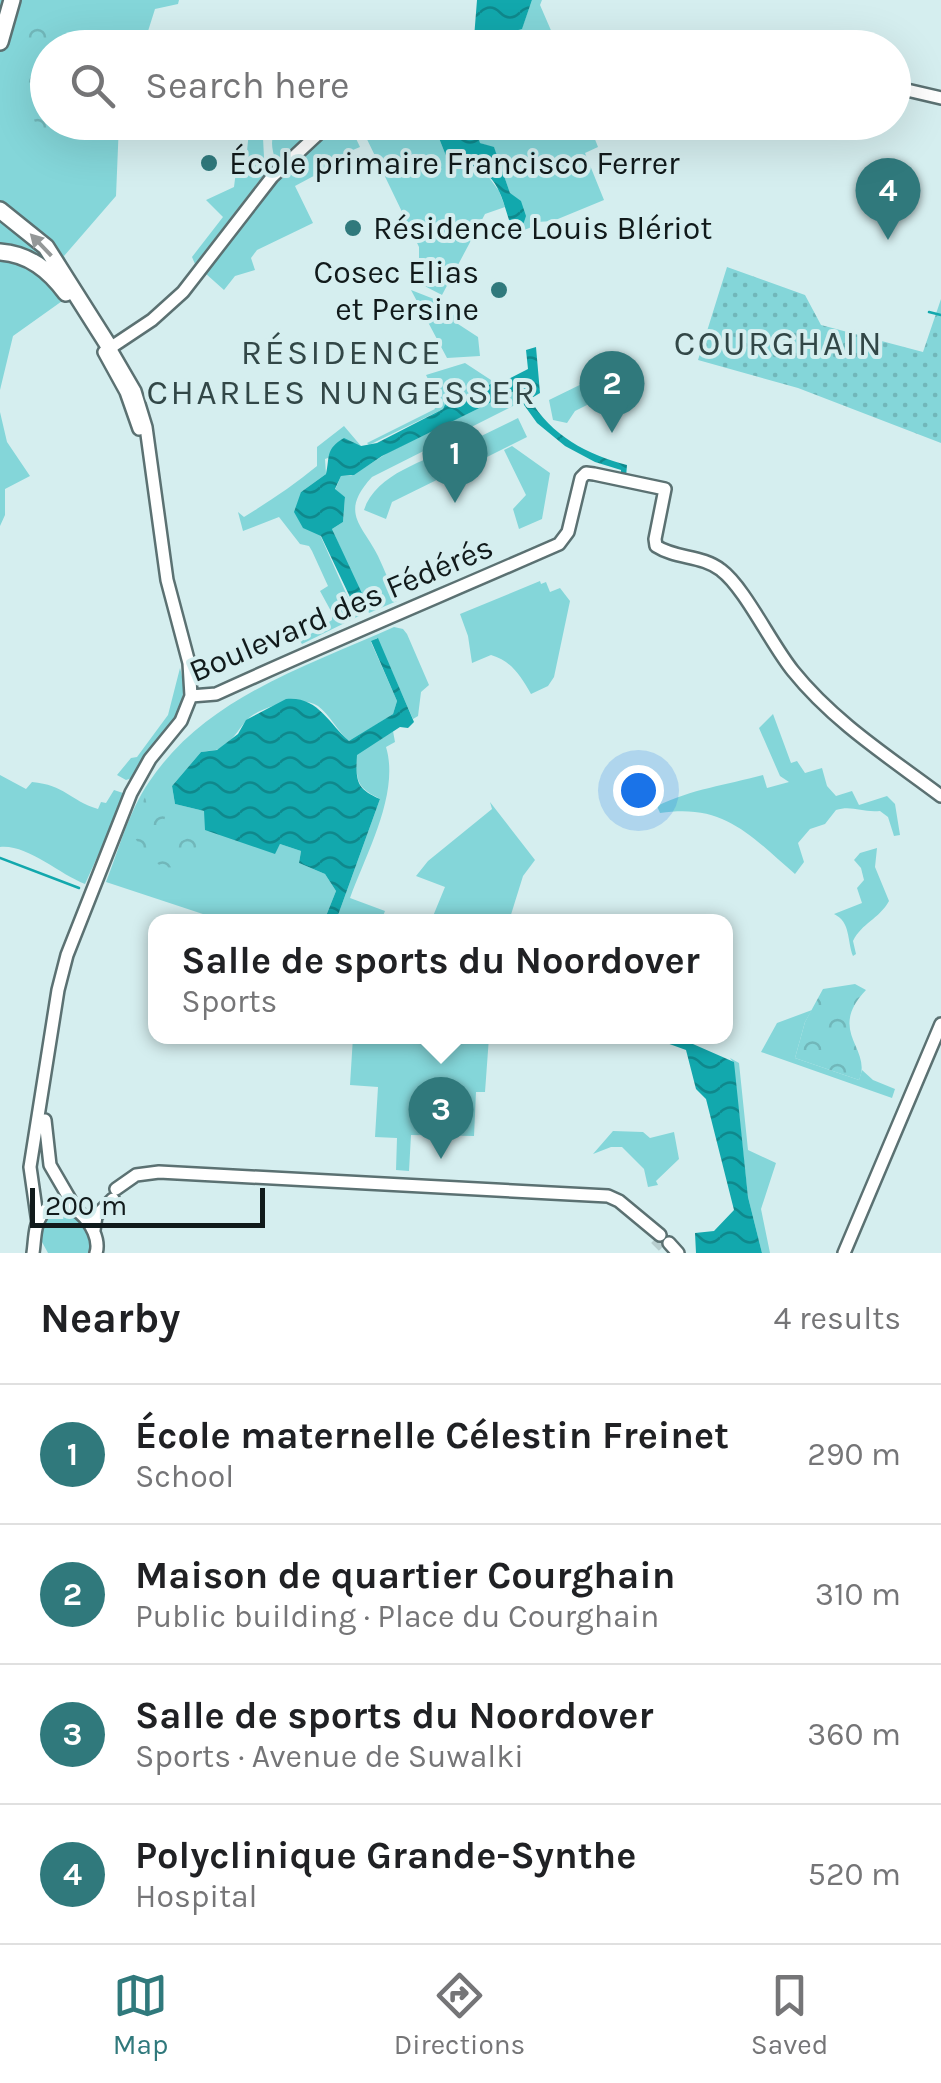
<!DOCTYPE html>
<html lang="en">
<head>
<meta charset="utf-8">
<style>
  :root { --surface:#fff; --page:#f2f2f2; --text:#202124; --muted:#757577; --line:#e0e0e0; --accent:#30797c }
  body { margin:0; font-family:Karla,sans-serif; background:var(--page); color:var(--text) }
  .scale { position:absolute; left:30px; bottom:25px; width:235px; box-sizing:border-box; padding-left:10px; border:5px solid #111a1b; border-top:0; font-size:28px; line-height:35px; white-space:nowrap; color:#111a1b; -webkit-text-stroke:8px #d5eeef; paint-order:stroke }
  .you { position:absolute; left:638px; top:790px; width:35px; height:35px; margin:-25px; border:8px solid #fff; border-radius:50%; background:#1a73e8; box-shadow:0 0 0 15px #1a73e833 }
  .badge { display:grid; place-items:center; width:65px; height:65px; border-radius:50%; background:var(--accent); color:#fff; font-size:32px; font-weight:700 }
  .pin { position:absolute; translate:-50% -82px; filter:drop-shadow(0 2px 5px #0008) }
  .pin::after { content:''; position:absolute; top:52px; width:35px; height:30px; background:inherit; clip-path:polygon(0 0,100% 0,50% 100%) }
  .popup { position:absolute; left:148px; top:914px; width:585px; height:130px; box-sizing:border-box; display:grid; place-content:center; border-radius:20px; background:var(--surface); filter:drop-shadow(0 2px 8px #0005); font-size:32px; white-space:nowrap; color:var(--muted) }
  .popup b { font-size:38px; color:var(--text) }
  .popup::after { content:''; position:absolute; left:50%; top:100%; margin-left:-20px; border:20px solid transparent; border-top-color:var(--surface) }
  .list { margin:0; padding:0; list-style:none }
  h2 { display:flex; justify-content:space-between; align-items:center; height:130px; margin:0; padding:0 40px; font-size:42px }
  h2 small { font-size:32px; font-weight:400; color:var(--muted) }
  .list li { display:grid; grid-template-columns:65px 1fr auto; gap:30px; align-items:center; box-sizing:border-box; height:140px; padding:0 40px; border-top:2px solid var(--line) }
  .list b { display:block; font-size:38px; white-space:nowrap }
  .list p { margin:0; font-size:32px; white-space:nowrap; color:var(--muted) }
  .list em { font-size:32px; font-style:normal; color:var(--muted) }
  .icon { flex:none; width:55px; height:55px; fill:none; stroke:currentColor; stroke-width:2; stroke-linecap:round; stroke-linejoin:round }
  .map { position:relative; flex:none; width:941px; height:1253px; overflow:hidden }
  .search { position:absolute; background:var(--surface); box-shadow:0 10px 40px #0002; left:30px; right:30px; top:30px; height:110px; display:flex; align-items:center; gap:25px; box-sizing:border-box; padding:0 35px; border-radius:55px; color:var(--muted); font-size:38px }
  .sheet { height:690px; background:var(--surface) }
  nav { display:flex; justify-content:space-around; align-items:center; box-sizing:border-box; height:140px; border-top:2px solid var(--line); background:var(--surface); font-size:28px; color:var(--muted) }
  nav a { display:grid; justify-items:center; gap:5px }
  nav .on { color:var(--accent) }
  .map>svg:first-child { display:block }
  .green { fill:#84d6d9 }
  .forest { fill:url(#forest-crowns) }
  .park { fill:url(#park-dots) }
  .water { fill:url(#water-waves) }
  .lines { fill:none; stroke-linecap:round; stroke-linejoin:round }
  .stream { stroke:#12a8ad; stroke-width:2.5 }
  .minor-tunnel { stroke:#b8cecf; stroke-width:11; stroke-dasharray:11 5.5; stroke-linecap:butt }
  .minor-casing { stroke:#5b7172; stroke-width:16 }
  .highway-casing { stroke:#5b7172; stroke-width:20 }
  .minor { stroke:#fff; stroke-width:11 }
  .highway { stroke:#fff; stroke-width:15 }
  .oneway { fill:#949898 }
  .poi-dot { fill:#30797c; stroke:#d5eeef; stroke-width:4 }
  .labels { text-anchor:middle; dominant-baseline:central; stroke-width:8; stroke-linejoin:round; paint-order:stroke }
  .poi-label { font-size:32px; fill:#111a1b; stroke:#d5eeef; text-anchor:start }
  .street-label { font-size:32px; fill:#111a1b; stroke:#d5eeef }
  .neighbourhood-label { font-size:35px; letter-spacing:2.5px; fill:#324747; stroke:#d5eeef }
</style>
</head>
<body>
<div class="map">
<svg width="941" height="1253" viewBox="0 0 941 1253">
  <defs>
    <pattern id="forest-crowns" width="20" height="18" patternUnits="userSpaceOnUse" patternTransform="scale(2.5)"><rect width="20" height="18" fill="#84d6d9"/><path d="M2 6a3 3 0 1 1 6 0M12 15a3 3 0 1 1 6 0" fill="none" stroke="#71b7ba"/></pattern>
    <pattern id="park-dots" width="8" height="8" patternUnits="userSpaceOnUse" patternTransform="scale(2.5)"><rect width="8" height="8" fill="#84d6d9"/><path d="M2 2h.1M6 6h.1" fill="none" stroke="#71b7ba" stroke-width="1.8" stroke-linecap="round"/></pattern>
    <pattern id="water-waves" width="16" height="10" patternUnits="userSpaceOnUse" patternTransform="scale(2.5)"><rect width="16" height="10" fill="#12a8ad"/><path d="M0 5q4-4 8 0t8 0" fill="none" stroke="#0f888c"/></pattern>
  </defs>
  <rect width="100%" height="100%" fill="#d5eeef"/>
  <!-- green -->
  <path class="green" d="M0,0h179l-1,4 -23,5 -12,38 -95,1v74l71,1 -3,73 -52,60 15,33 -66,47 -13,54z
    M532,0h10l-2,5 13,30 -64,12 6,-10 27,-9z
    M402,122l31,1 15,38 37,11 14,19 6,16 -20,7 -43,81 -31,-16 8,-19v-13l-56,-116 8,-6z
    M475,122l96,1 4,6 14,-5 9,23 -13,6 19,47 -51,21 -16,1v3l-13,5v-11l-14,-26 -16,-45 -14,-5z
    M350,126l10,21 -24,10v7l-41,22 18,37 -56,27 -6,8 4,12 -20,6 -11,14 -19,-17c27,-36 99,-143 145,-147z
    M249,131l14,7 1,19 5,11 -74,96 -3,-7 31,-40 -17,-17 28,-13 4,-32 9,-4z
    M411,290l28,11h8l11,23 20,13 2,19 -33,2z
    M465,363l29,19 -1,2 -22,13h-23l-5,12 -74,36 -2,-2 68,-34 -12,-25 6,-3 -3,-6z
    M594,378l9,19 -28,14 -8,12 -14,-3 -4,-20z
    M514,391l9,10 -151,76c-33,36 -10,47 6,79 7,15 13,30 19,45l-28,12 -37,-84 11,-7 2,-25 -10,-7 6,-14h10l38,-24z
    M0,412l7,30 23,34 -25,13v26l-5,11z
    M518,418l9,19 -44,22 -10,-19z
    M344,426l17,20 -36,13 1,15 -25,18 52,117 6,7 -57,28 -2,-3 32,-21v-7l-12,-22 8,-5 -16,-35 -3,-5 -9,-2 -21,-27 -36,14 -5,-19 6,5c26,-16 50,-32 73,-51v-19z
    M458,445l15,29 -4,2 -6,-9 -71,35 -6,17 -22,-9c12,-37 62,-49 94,-65z
    M512,446l38,27 -8,46 -23,10 -6,-20 13,-14 -22,-45z
    M540,581l1,3 5,-2 4,10 10,-4 10,13 -16,76 -6,9 -17,8c-10,-17 -19,-33 -40,-39l-19,8 -4,-27 -8,-22z
    M394,627l9,2 4,5 22,51 -8,7 -3,24 -5,3 -36,-81 -6,4 26,59 -4,13 -44,28c-11,-11 -20,-28 -31,-36 -16,-11 -54,0 -68,11 -10,9 -15,21 -26,29 -8,6 -14,4 -23,6l-29,34 3,18 29,7 2,6 69,36 5,-9 21,7 -2,12 26,11 11,17 -12,30h-100l-118,-39c13,-33 23,-71 43,-100 57,-85 156,-115 245,-155z
    M180,668c14,48 -22,74 -48,110l-6,2 -9,-5 14,-17 6,-1 31,-42z
    M773,714l18,49 6,-2 8,12 17,-5 5,18 9,10 16,-5 7,14 28,-9 8,8 5,31 -6,1 -6,-19 -8,-6c-17,2 -28,-6 -44,-1l-11,14 -15,5 -12,14 6,19 -9,12c-45,-39 -71,-71 -135,-61l-3,-7c35,-17 69,-21 106,-31l4,13 22,-6 -9,-6 -21,-48z
    M393,731l2,11 -9,5c14,46 -20,107 -36,151l35,13 -4,10h-42l-2,-3 43,-119c-24,-12 -24,-18 -23,-45z
    M0,775l26,14 6,-7c33,3 37,18 66,27l3,-7 5,1 8,-13 9,3 1,5 -39,86c-26,-10 -58,-40 -85,-37z
    M490,802l45,58 -12,16 -14,45h-78l14,-34 -29,-11 12,-15 64,-52z
    M877,848l-2,19 14,34c-10,18 -27,22 -36,40l3,13 -3,2c-6,-15 -2,-34 -19,-42l28,-11 -5,-15 7,-8 -3,-12 -7,-8 6,-7z
    M812,1010l-7,12 -10,36 64,22 3,-10 11,10 22,9 -3,9 -131,-46 16,-29z
    M353,1037h136l-4,55h-9l-2,44 -63,-1 -2,36 -13,-1 1,-32 -22,-1 3,-50 -28,-2z
    M730,1058l9,5 9,87 28,13 -15,46 9,44h-8l-14,-56 -15,-135z
    M613,1131l30,1 7,6 24,-6 5,27 -23,22 2,4 -10,2 -4,-18 -22,-22h-11l-18,7z
    M56,1208c19,5 37,24 36,45h-44l-6,-11 1,-21z"/>
  <!-- forest -->
  <path class="forest" d="M32,0h19l-3,122 9,1 -3,7 -9,5c-28,-21 -16,-103 -13,-135z
    M286,123h39l-49,39c-6,-18 -7,-29 10,-39z
    M160,793l8,9 -4,20 7,16 8,4 7,-3 2,-17 6,-7 7,4 1,21 -10,12 -3,14 -27,2 -24,-25 -8,-14 16,-34z
    M855,984l11,6c-40,42 7,58 -7,90l-64,-22 10,-36 18,-33z"/>
  <!-- park -->
  <path class="park" d="M727,267l78,28 16,30 102,27 18,-53v144l-143,-55 -100,-28z"/>
  <!-- water -->
  <path class="water" d="M477,0h55l-10,29 -27,7 -6,11 -7,1 -8,-10z
    M433,123h42l5,20 14,4 16,46 11,8 5,15 -3,9 2,7 -5,1 -3,-9 -8,-4c-10,-34 -16,-55 -57,-55l-4,-4z
    M536,347l4,46 -10,6c20,36 58,56 97,66l-1,12 -5,-1v-6l-26,-8 -30,-16 -28,-23 -23,-32 -132,65 -28,19 -13,1 -6,13 10,8 -2,25 -11,7 34,73 1,10 -8,4 -38,-80 -18,-8 -9,-16 7,-20 25,-18c4,-17 -1,-25 18,-36l17,8 16,-3 66,-34 8,-18 20,5 23,-14 5,2 29,-15 -2,-19z
    M378,638l36,84 -6,6 -8,-1 -43,28c-1,25 -2,33 23,44l-43,119 2,3h-15l12,-30 -11,-17 -26,-11 2,-12 -21,-7 -5,10 -70,-24 -1,-19 -29,-7 -3,-18 29,-34 16,-2 21,-16 8,-14 40,-21c32,-3 42,24 63,42l44,-27 4,-13 -26,-60z
    M650,1037h27l57,25 14,135 14,56h-66l-1,-20 19,-2 20,-21 -28,-111 -10,-10 -10,-39z"/>
  <g class="lines">
    <!-- stream -->
    <path class="stream" d="M929,312l12,3
      M0,858l79,30"/>
    <!-- minor-tunnel -->
    <path class="minor-tunnel" d="M655,1239l9,9"/>
    <defs>
      <path id="minor" d="M524,48l57,-8 65,8
        M894,87l47,11
        M139,429l-13,-37 -22,-40 48,-32 31,-28 89,-115 59,-55
        M191,696l25,-2c114,-52 229,-100 343,-150l9,-12 13,-54 5,-5 8,1 71,15 -10,50 1,7c20,13 46,9 65,24 24,18 50,74 72,101 41,51 96,86 148,125
        M45,1120l5,45 25,43
        M116,1189l20,-14 23,-3 449,24 11,5 41,34
        M38,1223l-8,-56 28,-177 9,-35 64,-162 19,-34 31,-38 10,-25 -2,-33 -22,-83 -21,-153 -11,-36 -25,-43
        M94,1230l2,-14 17,-17
        M669,1243l9,10
        M33,1253c2,-13 1,-28 9,-39 21,-30 62,14 54,39
        M844,1253l97,-229"/>
      <path id="highway" d="M0,42l12,-42
        M0,210l46,37 64,101
        M0,252c29,2 49,18 66,41"/>
    </defs>
    <!-- minor casing -->
    <use href="#minor" class="minor-casing"/>
    <!-- highway casing -->
    <use href="#highway" class="highway-casing"/>
    <!-- minor -->
    <use href="#minor" class="minor"/>
    <!-- highway -->
    <use href="#highway" class="highway"/>
  </g>
  <!-- one-way arrows -->
  <defs><path id="oneway-solid" d="M-6-.8H1V-3.2L6.5 0L1 3.2V.8H-6Z" transform="scale(2.5)"/></defs>
  <use class="oneway" href="#oneway-solid" transform="translate(41 245) rotate(-134)"/>
  <!-- markers -->
  <g class="poi-dot">
    <circle cx="209" cy="163" r="10"/>
    <circle cx="353" cy="228" r="10"/>
    <circle cx="499" cy="290" r="10"/>
  </g>
  <g class="labels">
    <!-- poi labels -->
    <g class="poi-label">
      <text x="229" y="163">École primaire Francisco Ferrer</text>
      <text x="373" y="228">Résidence Louis Blériot</text>
      <text x="479" y="272" text-anchor="end">Cosec Elias<tspan x="479" dy="37">et Persine</tspan></text>
    </g>
    <!-- street labels -->
    <g class="street-label">
      <text transform="translate(341 609) rotate(-23)">Boulevard des Fédérés</text>
    </g>
    <!-- neighbourhood labels -->
    <g class="neighbourhood-label">
      <text x="779" y="343">COURGHAIN</text>
      <text x="342" y="352">RÉSIDENCE<tspan x="342" dy="40">CHARLES NUNGESSER</tspan></text>
    </g>
  </g>
</svg>
<div class="scale">200 m</div>
<div class="you"></div>
<div class="pin badge" style="left:455px;top:503px">1</div>
<div class="pin badge" style="left:612px;top:433px">2</div>
<div class="pin badge" style="left:441px;top:1159px">3</div>
<div class="popup"><b>Salle de sports du Noordover</b>Sports</div>
<div class="pin badge" style="left:888px;top:240px">4</div>
<div class="search"><svg class="icon" aria-label="search" viewBox="0 0 24 24"><circle cx="10" cy="10" r="6"/><path d="M15 15l6 6"/></svg>Search here</div>
</div>
<section class="sheet">
<h2>Nearby<small>4 results</small></h2>
<ul class="list">
<li><span class="badge">1</span><div><b>École maternelle Célestin Freinet</b><p>School</p></div><em>290 m</em></li>
<li><span class="badge">2</span><div><b>Maison de quartier Courghain</b><p>Public building · Place du Courghain</p></div><em>310 m</em></li>
<li><span class="badge">3</span><div><b>Salle de sports du Noordover</b><p>Sports · Avenue de Suwalki</p></div><em>360 m</em></li>
<li><span class="badge">4</span><div><b>Polyclinique Grande-Synthe</b><p>Hospital</p></div><em>520 m</em></li>
</ul>
</section>
<nav>
<a class="on"><svg class="icon" aria-label="map" viewBox="0 0 24 24"><path d="M3 6l6-2 6 2 6-2v14l-6 2-6-2-6 2zM9 4v14M15 6v14"/></svg>Map</a>
<a><svg class="icon" aria-label="directions" viewBox="0 0 24 24"><path d="M12 3l9 9-9 9-9-9zM9 14v-3h6M13 9l2 2-2 2"/></svg>Directions</a>
<a><svg class="icon" aria-label="saved" viewBox="0 0 24 24"><path d="M7 4h10v16l-5-4-5 4z"/></svg>Saved</a>
</nav>
</body>
</html>
